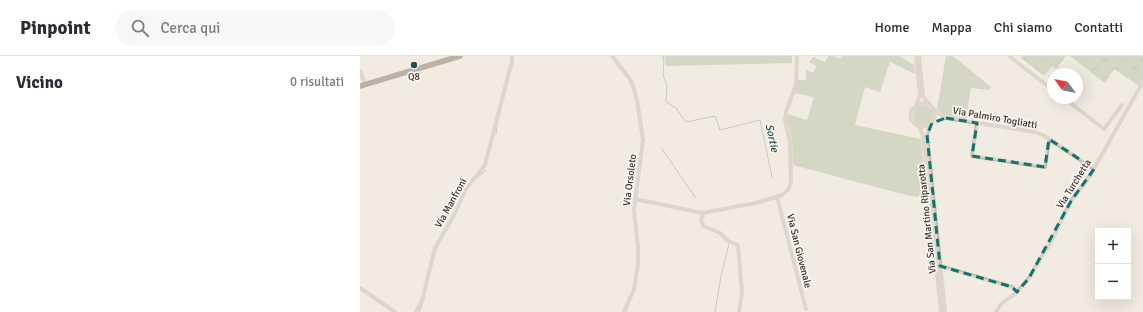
<!DOCTYPE html>
<html lang="it">
<head>
<meta charset="utf-8">
<style>
  :root { --surface:#fff; --page:#f7f7f7; --text:#2b2b33; --muted:#7c7c81; --line:#e1e1e2 }
  body { margin:0; font-family:Signika,sans-serif; background:var(--page); color:var(--text) }
  .controls { position:absolute; right:12px; bottom:12px; display:grid; overflow:hidden; border-radius:0px; box-shadow:0 4px 16px #0002 }
  .controls button { width:36px; height:36px; display:grid; place-items:center; padding:0; border:0; border-bottom:1px solid var(--line); background:var(--surface); color:var(--text); font:20px sans-serif }
  .compass { position:absolute; left:687px; top:12px; width:36px; height:36px; border-radius:50%; background:var(--surface); box-shadow:0 4px 16px #0002; rotate:303deg }
  .list { margin:0; padding:0; list-style:none }
  h2 { display:flex; justify-content:space-between; align-items:center; height:52px; margin:0; padding:0 16px; font-size:17px }
  h2 small { font-size:13px; font-weight:400; color:var(--muted) }
  .icon { flex:none; width:22px; height:22px; fill:none; stroke:currentColor; stroke-width:2; stroke-linecap:round; stroke-linejoin:round }
  .map { position:relative; flex:none; width:783px; height:256px; overflow:hidden }
  header { display:flex; align-items:center; gap:24px; box-sizing:border-box; height:56px; padding:0 20px; background:var(--surface); border-bottom:1px solid var(--line) }
  header strong { font-size:19px }
  nav { display:flex; gap:22px; margin-inline-start:auto; font-size:14px }
  .search { width:280px; height:36px; background:var(--page); display:flex; align-items:center; gap:10px; box-sizing:border-box; padding:0 14px; border-radius:22px; color:var(--muted); font-size:15px }
  main { display:flex }
  aside { flex:1; background:var(--surface) }
  .map>svg:first-child { display:block }
  .grass { fill:#b3bfa3 }
  .park { fill:url(#park-crowns) }
  .lines { fill:none; stroke-linecap:round; stroke-linejoin:round }
  .stream { stroke:#84a6ab; stroke-width:1 }
  .minor { stroke:#c8bdaf; stroke-width:4 }
  .major { stroke:#786a5f; stroke-width:5.5 }
  .marked { fill:none; stroke:#0f766e; stroke-width:3; stroke-dasharray:8 5; stroke-linejoin:round }
  .poi-dot { fill:#264e55; stroke:#f9f5ee; stroke-width:1.5 }
  .labels { text-anchor:middle; dominant-baseline:central; stroke-width:3.5; stroke-linejoin:round; paint-order:stroke }
  .poi-label { font-size:10px; fill:#38312c; stroke:#f9f5ee }
  .street-label { font-size:10px; fill:#38312c; stroke:#f9f5ee }
  .water-label { font-size:11px; font-style:italic; fill:#264e55; stroke:#f9f5ee }
</style>
</head>
<body>
<header>
<strong>Pinpoint</strong>
<div class="search"><svg class="icon" aria-label="search" viewBox="0 0 24 24"><circle cx="10" cy="10" r="6"/><path d="M15 15l6 6"/></svg>Cerca qui</div>
<nav><a>Home</a><a>Mappa</a><a>Chi siamo</a><a>Contatti</a></nav>
</header>
<main>
<aside>
<h2>Vicino<small>0 risultati</small></h2>
<ul class="list">
</ul>
</aside>
<div class="map">
<svg width="783" height="256" viewBox="0 0 783 256">
  <defs>
    <pattern id="park-crowns" width="20" height="18" patternUnits="userSpaceOnUse"><rect width="20" height="18" fill="#b3bfa3"/><path d="M2 6a3 3 0 1 1 6 0M12 15a3 3 0 1 1 6 0" fill="none" stroke="#939c85"/></pattern>
  </defs>
  <rect width="100%" height="100%" fill="#f1ebe2"/>
  <!-- grass -->
  <path class="grass" d="M305,0h127v7l-126,3z
    M468,0h5l7,3 2,-3h57l15,9 1,9 -25,-12 -10,30 -15,-5 -10,38 66,14 4,56 -2,2 -13,-1 -117,-31 -1,-25 -5,-20 1,-6 19,6 7,-23 -20,-4 4,-13h8v-10l7,3 3,-7 -7,-4 4,-5 12,5z
    M586,0h7l38,31 -2,3 -18,-2 -5,31 -22,-4 -7,-6z
    M553 59a10 10 0 1 1 20 0a10 10 0 1 1-20 0Z"/>
  <!-- park -->
  <path class="park" d="M662,0h44l-10,13 -4,-3 -8,10 -23,-18z
    M710,0h73v22l-4,8 -25,-17 -9,14z"/>
  <g class="lines">
    <!-- stream -->
    <path class="stream" d="M303,0l1,6 -1,13 4,11 -1,16 10,6 10,14 29,-6 5,14 40,-10 12,57
      M136,78l1,-7
      M302,93l33,48
      M119,120l7,-6
      M59,256l3,-7
      M355,256l6,-36 8,-32"/>
    <!-- minor -->
    <path class="minor" d="M252,0l18,23 3,7 4,14 6,40 -9,70 4,38v16l-4,25 -10,23
      M559,0l4,40c3,6 10,9 11,15 4,12 -11,21 -20,12 -10,-11 4,-24 16,-19
      M649,0l44,34
      M0,15l5,13
      M704,42l40,31 18,-24
      M556,49l4,-10 -4,-39
      M574,54l12,8 89,14 8,3 51,34
      M617,67l-5,33 73,11 4,-28
      M570,68l-3,11 18,177
      M559,70l4,10 18,176
      M417,141l29,112
      M275,143l67,14 54,-10 26,-8 6,-5 3,-7 -1,-41 -5,-22 1,-8 10,-28 1,-28
      M342,157l1,3 -2,3 2,7 13,5 4,2 8,8 8,3 2,2 4,47 -3,19
      M580,210l72,21 5,5
      M0,232l35,24
      M56,256l6,-11 13,-53 19,-33 12,-26 19,-24 27,-104v-5
      M636,256l5,-8 16,-12 12,-14 22,-36 20,-41 17,-22 55,-97"/>
    <!-- major -->
    <path class="major" d="M0,30l100,-30"/>
  </g>
  <!-- marked area -->
  <path d="M0 0H783V256H0ZM586,62l31,5 -5,33 73,11 4,-28 45,30 -23,32 -42,77 -12,14 -5,-5 -72,-21 -13,-131 5,-12z" fill="#f1ebe2" fill-opacity=".55" fill-rule="evenodd"/>
  <path class="marked" d="M586,62l31,5 -5,33 73,11 4,-28 45,30 -23,32 -42,77 -12,14 -5,-5 -72,-21 -13,-131 5,-12z"/>
  <!-- markers -->
  <circle class="poi-dot" cx="54" cy="9" r="4"/>
  <g class="labels">
    <!-- poi labels -->
    <g class="poi-label">
      <text x="54" y="21">Q8</text>
    </g>
    <!-- street labels -->
    <g class="street-label">
      <text transform="translate(635 62) rotate(10)">Via Palmiro Togliatti</text>
      <text transform="translate(270 124) rotate(-83)">Via Orsoleto</text>
      <text transform="translate(714 128) rotate(-58)">Via Turchetta</text>
      <text transform="translate(91 147) rotate(-61)">Via Manfroni</text>
      <text transform="translate(567 163) rotate(-96)">Via San Martino Riparotta</text>
      <text transform="translate(439 195) rotate(76)">Via San Giovenale</text>
    </g>
    <!-- water labels -->
    <g class="water-label">
      <text transform="translate(412 82) rotate(78)">Sortie</text>
    </g>
  </g>
</svg>
<div class="controls">
<button>+</button>
<button>−</button>
</div>
<svg class="compass" viewBox="-18 -18 36 36"><path d="M0-13l5 13h-10z" fill="#e53935"/><path d="M0 13l5-13h-10z" fill="#7c7c81"/></svg>
</div>
</main>
</body>
</html>
